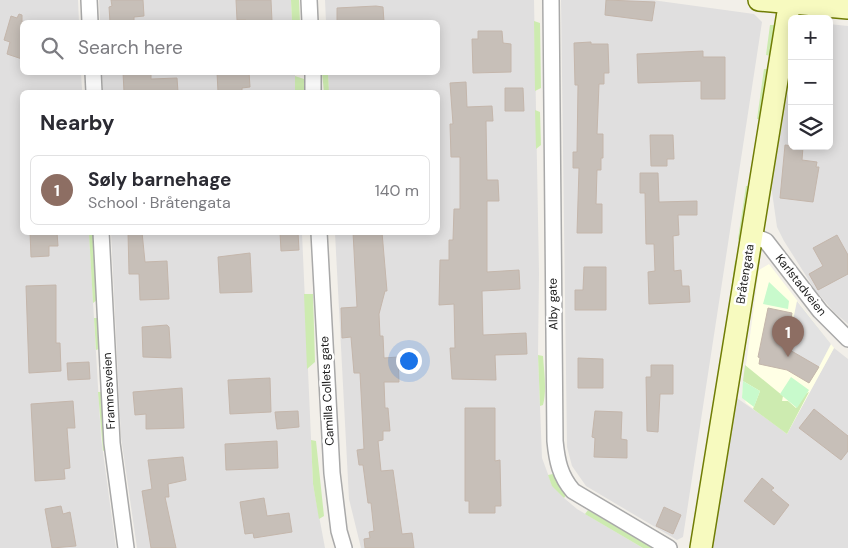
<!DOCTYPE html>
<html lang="en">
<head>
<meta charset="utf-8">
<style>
  :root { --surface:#fff; --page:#f7f7f7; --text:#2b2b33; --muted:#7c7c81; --line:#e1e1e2; --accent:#d93025 }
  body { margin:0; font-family:"DM Sans",sans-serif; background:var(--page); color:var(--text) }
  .controls { position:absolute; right:15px; top:15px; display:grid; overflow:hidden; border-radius:8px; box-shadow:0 2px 12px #0003 }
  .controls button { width:45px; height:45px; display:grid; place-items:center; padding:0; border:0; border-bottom:1px solid var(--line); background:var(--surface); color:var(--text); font:25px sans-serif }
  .you { position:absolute; left:408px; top:360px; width:18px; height:18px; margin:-12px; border:4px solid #fff; border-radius:50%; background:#1a73e8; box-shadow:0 0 0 8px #1a73e833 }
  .badge { display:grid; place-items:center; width:32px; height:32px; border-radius:50%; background:var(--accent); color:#fff; font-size:16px; font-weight:700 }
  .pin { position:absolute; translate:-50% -41px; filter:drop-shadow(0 1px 2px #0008) }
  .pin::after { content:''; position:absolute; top:26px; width:18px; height:15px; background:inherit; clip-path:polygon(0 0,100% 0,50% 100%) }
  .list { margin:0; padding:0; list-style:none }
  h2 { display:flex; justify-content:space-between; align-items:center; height:65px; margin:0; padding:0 20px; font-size:21px }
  h2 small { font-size:16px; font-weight:400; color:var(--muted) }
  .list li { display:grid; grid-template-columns:32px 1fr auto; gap:15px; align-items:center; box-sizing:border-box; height:70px; margin:0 10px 10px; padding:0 10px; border:1px solid var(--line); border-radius:8px }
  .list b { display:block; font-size:19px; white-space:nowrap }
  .list p { margin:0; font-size:16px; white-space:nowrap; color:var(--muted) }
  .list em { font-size:16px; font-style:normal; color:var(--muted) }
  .icon { flex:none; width:28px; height:28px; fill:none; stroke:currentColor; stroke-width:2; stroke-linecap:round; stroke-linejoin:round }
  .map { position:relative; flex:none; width:848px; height:548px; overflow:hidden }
  .search { position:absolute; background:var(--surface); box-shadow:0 2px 12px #0003; left:20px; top:20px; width:420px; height:55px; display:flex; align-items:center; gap:12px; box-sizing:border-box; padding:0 18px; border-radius:8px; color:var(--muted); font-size:19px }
  .panel { position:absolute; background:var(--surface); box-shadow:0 2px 12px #0003; left:20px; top:90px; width:420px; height:145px; border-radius:8px }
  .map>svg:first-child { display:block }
  .residential { fill:#e0dfdf }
  .education { fill:#ffffe5 }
  .grass { fill:#cdebb0 }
  .park { fill:#c8facc }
  .parking { fill:#e2e2e2 }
  .building { fill:#c7bfb8; stroke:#c4b6ab }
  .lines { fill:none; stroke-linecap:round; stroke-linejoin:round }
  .street-casing { stroke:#a9a9a9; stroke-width:18 }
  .secondary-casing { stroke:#707d05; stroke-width:24 }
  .street { stroke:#fff; stroke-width:15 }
  .secondary { stroke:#f7fabf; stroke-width:21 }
  .labels { text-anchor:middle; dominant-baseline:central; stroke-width:5; stroke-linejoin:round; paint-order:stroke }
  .street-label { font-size:12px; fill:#222; stroke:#fff }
</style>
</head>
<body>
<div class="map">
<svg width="848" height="548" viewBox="0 0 848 548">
  <rect width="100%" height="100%" fill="#f2efe9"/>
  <!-- residential -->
  <path class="residential" d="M0,0h78l1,22h-57v50l59,1 1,16v3h-60v140l67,1 12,205 15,110h-116z
    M99,0h192l1,22h-192z
    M325,0h209l5,273 -1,82 4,103 10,27 12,13 13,11 66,39h-282l-12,-49 -14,-266 103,-1v-140h-109l-1,-19 110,-1v-50h-112z
    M561,0h91l102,14 8,8 -79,515 -6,3 -91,-54 -14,-20 -5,-19z
    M829,24l19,2v298l-14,-12 -19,-22 -31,-49 -7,-14 -6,-42 21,-115v76h37z
    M102,73h193v19h-192z
    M111,233h191l11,251 12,64h-188l-16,-111z
    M834,348l14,11v189h-136l17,-103 5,-49 53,37z"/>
  <!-- education -->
  <path class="education" d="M769,264l65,84 -47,86 -41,-31 -4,-9 17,-124z"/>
  <!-- grass -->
  <path class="grass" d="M291,0h8l1,22h-8z
    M534,21l6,2 1,65 -6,3z
    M770,25h4l1,3 -4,28 -5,-1z
    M764,69h5l-8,50h-4z
    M322,73h6l1,19h-5z
    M295,76l9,3 1,13h-10z
    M535,110l5,2 1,33 -5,4z
    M746,186h5l-9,59 -4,-6z
    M89,233h5l3,67 -4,3z
    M737,260l2,1 -14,73 10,-73z
    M304,294h9l2,68 -8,7z
    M94,318h3l2,31 -3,1z
    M538,355l5,1c1,15 4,34 0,49l-3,1z
    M745,365l38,31 -1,5h6l8,7 9,-14 4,-2 -22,42 -34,-25 7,-18 -17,-10z
    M98,392h3l4,58 -2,1z
    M311,440l5,1 8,75 -5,3 -6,-35z
    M553,474l14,20 -3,4 -12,-12 -4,-11z
    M588,510l65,38h-10l-58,-34z"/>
  <!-- park -->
  <path class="park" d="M769,282l20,19 -1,8 -25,-5z
    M791,377l18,13 -12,18 -17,-14z
    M743,381l17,10 -6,16 -12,-9z"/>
  <!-- parking -->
  <path class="parking" d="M797,301l34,43 -12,23 -33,-13z"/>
  <!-- building -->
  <path class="building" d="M111,0h32l1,16 -10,1v5h-24l-1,-15 3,-1z
    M236,0h35l1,21 -26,1v-2h-9z
    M606,0l49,2 -3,19 -47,-6z
    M376,6l7,1 1,15h-47v-14z
    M19,14l3,1v44l-15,-5 3,-12 -6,-2 7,-24 6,2z
    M478,31h24l1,12 8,1v28l-38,1 -1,-34h6z
    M591,42v2h17l1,29h-5v11h-5l-2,50h6v24h-2v12h-4l-1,34h6v29h-25l2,-65h-6v-16h4l1,-67h-3l-1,-42z
    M703,51v6h22v42h-24v-18l-63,2 -1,-29z
    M123,72h28v7l26,-1 1,14h-54z
    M217,72h32l1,15 -8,1v4h-24z
    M466,82l1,25 25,-1 1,15h-7l1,59h11l1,21h-12v71l32,-2 1,19 -38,2 1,44 43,-2 1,21 -32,1 1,25 -44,-1 -2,-31h5l-1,-44 -15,1 1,-45h9v-20h4l1,-31h6v-52h-9l-1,-33h3l-3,-41z
    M505,88h18l1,23h-19z
    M650,135h23l1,24h-7v7h-16z
    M785,145l18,2 -1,13 15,2 -1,5h3l-6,35 -33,-4z
    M640,173h18l1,29 38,-1v14h-19l1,20 -6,1 1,35 7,-1 1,16h7l1,16 -41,2 -1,-32 7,-1 -1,-27h-8l-1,-51h-5z
    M30,232h27l1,14h-9v10l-18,1z
    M128,232h14l3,30 22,-1 2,38 -29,1 -1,-26h-10z
    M280,232h18l1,18 -18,1z
    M353,232h29l5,59h-2l-6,23 1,22h3l1,22 14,-1 1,25h-15l1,26h3l2,23h-7v9l-5,1 3,30 12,-1 9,64 10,-1 2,15h-49l-1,-9 6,-1 -1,-6 5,-1 -3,-28h-3l-5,-38h-4l-2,-15 7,-1 -4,-76h-6l-3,-36 -9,1 -1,-30 16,-1z
    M837,235l11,20v19l-30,16 -9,-16 14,-8 -10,-18z
    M250,253l2,39 -32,1 -2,-36z
    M584,267h22v43h-31v-20h8z
    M56,285v58h4l1,28 -32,2 -3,-87z
    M768,308l24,5 -3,16h3l-4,20 31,18 -10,16 -22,-13 -28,-6 1,-6 -2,-1z
    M167,325l2,2 2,31 -28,-1 -1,-30z
    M578,358l25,1v29h-25z
    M89,362l1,17 -22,1 -1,-17z
    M651,365h22v29h-13l-2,38 -11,-1 -1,-54h5z
    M270,378l1,34 -41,2 -2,-34z
    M182,388l2,40 -38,1v-15l-11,1 -2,-23z
    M73,401l2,27h-8l3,40 -6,1 1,10 -30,2 -4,-77z
    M465,408h30v53l5,-1 1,46h-6v7h-26v-12h-4z
    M814,409l34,27v15l-7,9 -42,-32z
    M298,411l1,16 -22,2 -2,-17z
    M595,411l27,1 -1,27 6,1v18l-33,-1 1,-19 -3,-1z
    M277,441l1,27 -52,2 -1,-26z
    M183,457l3,23 -18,4 1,13h-4l11,51h-25l-9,-57 10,-2 -4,-29z
    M762,478l12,10 -3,2 18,15 -15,20 -30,-24z
    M264,498l3,18 22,-3 3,19 -38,6 -1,-5 -8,1 -5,-32z
    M61,506l2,8 7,-2 6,34 -24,2 -7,-39z
    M664,507l17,8 -8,19 -17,-8z"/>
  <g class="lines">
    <defs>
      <path id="street" d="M89,0l1,22
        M309,0l1,22
        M551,0l4,441c2,20 5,35 18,50l96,57
        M93,72l1,20
        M313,72v20
        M101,232l11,211 14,105
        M319,232l13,241 7,58 5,17
        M751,235l15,6 54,70 28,28"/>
      <path id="secondary" d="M759,0l89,8
        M701,548l89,-548"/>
    </defs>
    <!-- street casing -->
    <use href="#street" class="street-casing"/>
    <!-- secondary casing -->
    <use href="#secondary" class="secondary-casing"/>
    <!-- street -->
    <use href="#street" class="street"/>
    <!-- secondary -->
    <use href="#secondary" class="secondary"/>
  </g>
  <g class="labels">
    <!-- street labels -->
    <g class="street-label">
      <text transform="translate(745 274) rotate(-81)">Bråtengata</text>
      <text transform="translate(801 285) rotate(52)">Karlstadveien</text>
      <text transform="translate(553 304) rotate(-91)">Alby gate</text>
      <text transform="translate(109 391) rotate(-93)">Framnesveien</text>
      <text transform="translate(327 391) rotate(-93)">Camilla Collets gate</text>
    </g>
  </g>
</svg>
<div class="controls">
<button>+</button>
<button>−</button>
<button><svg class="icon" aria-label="layers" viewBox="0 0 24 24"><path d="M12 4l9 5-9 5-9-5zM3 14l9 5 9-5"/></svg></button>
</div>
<div class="you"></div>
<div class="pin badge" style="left:788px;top:357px;background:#8d6e63">1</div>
<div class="search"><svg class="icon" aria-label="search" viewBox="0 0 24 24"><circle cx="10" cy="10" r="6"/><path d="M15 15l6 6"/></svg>Search here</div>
<section class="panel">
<h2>Nearby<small></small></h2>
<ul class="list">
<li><span class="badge" style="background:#8d6e63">1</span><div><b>Søly barnehage</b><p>School · Bråtengata</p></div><em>140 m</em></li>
</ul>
</section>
</div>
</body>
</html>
